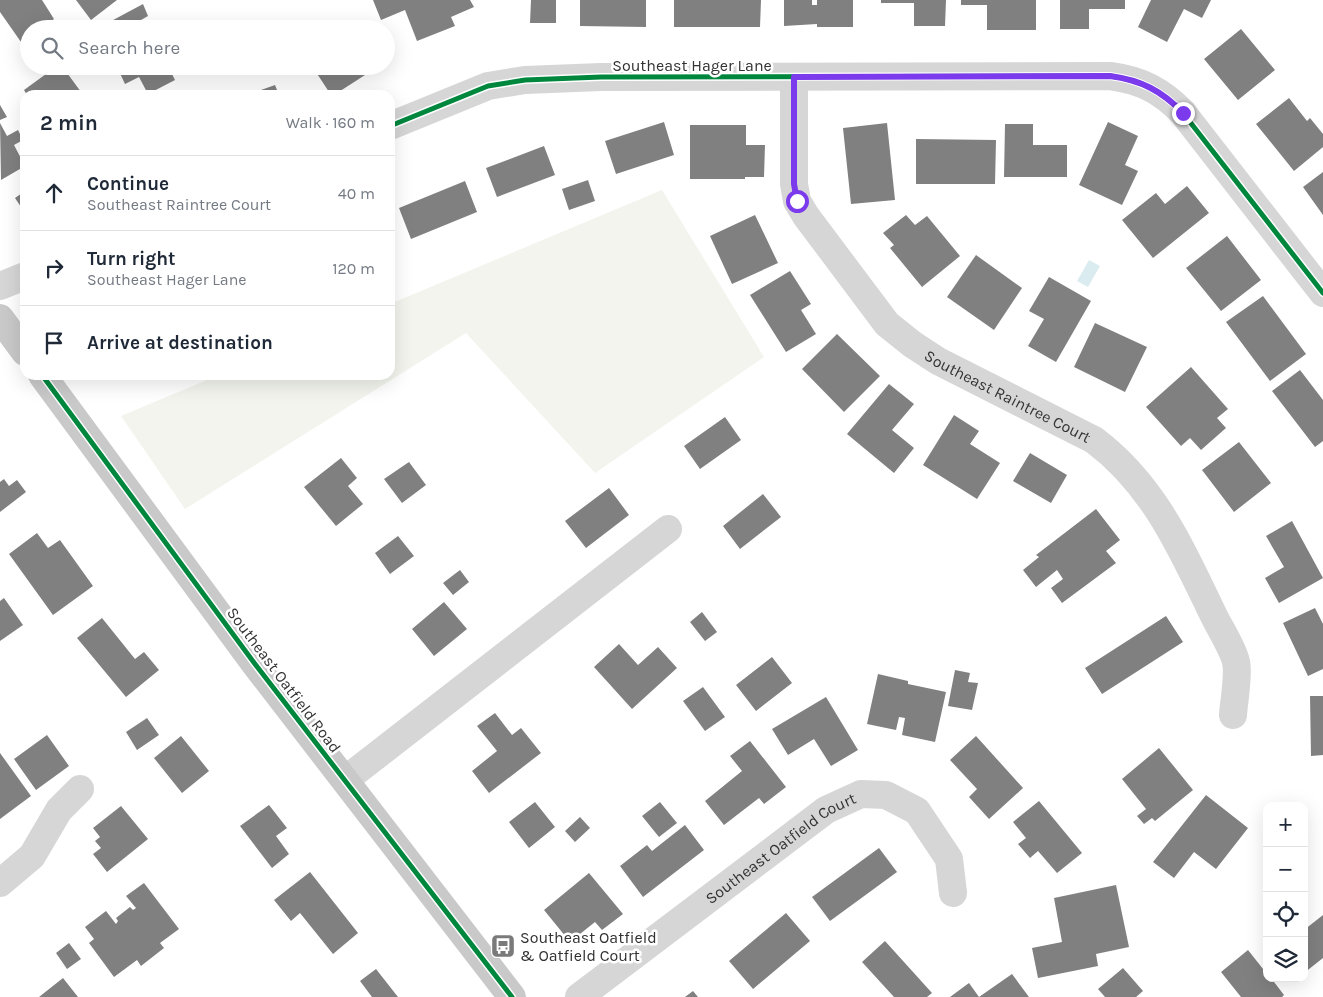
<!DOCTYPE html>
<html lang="en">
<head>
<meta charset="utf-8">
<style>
  :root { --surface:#fff; --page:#f6f6f7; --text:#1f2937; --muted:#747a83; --line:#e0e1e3 }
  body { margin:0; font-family:Karla,sans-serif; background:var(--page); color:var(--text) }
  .controls { position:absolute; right:15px; bottom:15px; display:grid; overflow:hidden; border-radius:10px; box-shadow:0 5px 20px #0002 }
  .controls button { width:45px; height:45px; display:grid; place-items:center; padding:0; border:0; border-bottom:1px solid var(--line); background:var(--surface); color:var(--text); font:25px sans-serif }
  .stop { position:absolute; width:15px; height:15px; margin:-11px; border:4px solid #7c3aed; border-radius:50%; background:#fff }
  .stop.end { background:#7c3aed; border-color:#fff; box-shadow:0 1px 5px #0008 }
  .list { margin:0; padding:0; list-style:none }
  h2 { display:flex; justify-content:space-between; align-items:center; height:65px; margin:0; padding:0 20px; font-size:21px }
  h2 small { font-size:16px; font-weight:400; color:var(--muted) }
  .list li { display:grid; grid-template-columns:32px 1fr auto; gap:15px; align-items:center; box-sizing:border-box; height:75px; padding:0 20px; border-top:1px solid var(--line) }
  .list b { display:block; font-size:19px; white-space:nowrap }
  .list p { margin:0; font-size:16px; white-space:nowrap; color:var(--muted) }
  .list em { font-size:16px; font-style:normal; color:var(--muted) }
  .icon { flex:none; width:28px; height:28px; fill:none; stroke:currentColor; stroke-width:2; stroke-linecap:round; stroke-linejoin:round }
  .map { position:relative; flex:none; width:1323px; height:997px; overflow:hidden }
  .search { position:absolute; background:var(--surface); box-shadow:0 5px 20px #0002; left:20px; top:20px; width:375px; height:55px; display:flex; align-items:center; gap:12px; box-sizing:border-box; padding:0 18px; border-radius:28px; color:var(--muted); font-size:19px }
  .panel { position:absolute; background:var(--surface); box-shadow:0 5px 20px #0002; left:20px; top:90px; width:375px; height:290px; border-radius:15px }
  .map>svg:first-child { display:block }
  .green { fill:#f2f4ed }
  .water { fill:#dbecf0 }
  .building { fill:#808080 }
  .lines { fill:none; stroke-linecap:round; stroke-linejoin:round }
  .minor { stroke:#d6d6d6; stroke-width:28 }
  .major { stroke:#c9c9c9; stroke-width:28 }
  .cycleway-casing { stroke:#fff; stroke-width:8 }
  .cycleway { stroke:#00873e; stroke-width:5 }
  .route { stroke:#7c3aed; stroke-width:6 }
  .labels { text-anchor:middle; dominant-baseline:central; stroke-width:5; stroke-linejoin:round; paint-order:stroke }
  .street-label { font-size:16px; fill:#323232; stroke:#fff }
  .poi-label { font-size:16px; fill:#323232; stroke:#fff; text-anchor:start }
</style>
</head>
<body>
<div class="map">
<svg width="1323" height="997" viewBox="0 0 1323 997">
  <rect width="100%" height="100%" fill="#fff"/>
  <!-- green -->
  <path class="green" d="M662,190l102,167 -169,116 -129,-140 -281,176 -64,-93 98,-41h171v-71z"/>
  <!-- water -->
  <path class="water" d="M1089,260l11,6 -12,21 -11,-6z"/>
  <!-- building -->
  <path class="building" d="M0,0h42l12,19 -14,10h-11v7l-8,6 -21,-30z
    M76,0h41l-26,20z
    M373,0h97l4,7 -23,10 4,9 -38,15 -12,-31 -24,10z
    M531,0h25v23h-26z
    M580,0h66v27l-66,-1z
    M674,0h87l-1,27h-86z
    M784,0h28v5h5v-5h36v27h-36v-3l-33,2z
    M881,0h65l-1,26h-31v-23h-33z
    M961,0h75v30h-49v-25h-26z
    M1060,0h65v9h-36v20h-29z
    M1151,0h60l-9,18 -18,-9 -17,33 -29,-15z
    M143,4l5,12 -7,4 5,9h-42l-2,-3z
    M368,23l3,6h-12z
    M1241,29l34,41 -37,30 -34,-41z
    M57,66h5l19,26 -4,3h-50l-3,-5z
    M124,66h44l7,14 -27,14 -9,-17 -14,7 -7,-15z
    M312,66h67l-45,29h-3z
    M275,85l4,10h-32z
    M1289,98l18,23 3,-3 13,16v13l-29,24 -38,-47z
    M0,105l7,12 -7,3z
    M664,122l10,33 -58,19 -11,-33z
    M1108,122l30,14 -13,29 13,6 -16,34 -43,-20z
    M0,123l7,13 11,-6 5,10 -9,5 11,21 -24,14z
    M887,123l8,77 -44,4 -8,-76z
    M1005,124h28v21h34v32h-63z
    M690,125h56v20h19l-1,32h-19v2h-55z
    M916,139l80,1 -1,44h-79z
    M544,146l11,29 -58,22 -11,-29z
    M1323,172v43l-20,-28z
    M588,180l7,21 -26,9 -7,-21z
    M465,181l12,31 -66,27 -12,-31z
    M1187,186l22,27 -56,45 -31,-38 34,-27 9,11z
    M25,191v22l-10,-15z
    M755,215l23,48 -46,21 -22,-48z
    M906,215l9,10 12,-9 33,40 -38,31 -32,-39 4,-3 -11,-12z
    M1227,236l34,44 -40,31 -35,-43z
    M976,255l46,33 -28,42 -47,-33z
    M790,271l21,33 -10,6 15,24 -30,18 -36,-57z
    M1049,277l42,24 -35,61 -28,-16 16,-27 -15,-8z
    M1263,296l43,58 -36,27 -44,-59z
    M1095,323l52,24 -22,45 -51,-25z
    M837,334l43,42 -36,36 -42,-43z
    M1191,367l37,42 -11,9 9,10 -25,22 -11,-12 -9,8 -35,-39z
    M1300,370l23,30v41l-8,6 -43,-56z
    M889,384l25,20 -22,26 22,18 -20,25 -47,-39z
    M954,415l25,16 -9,13 30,19 -23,36 -54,-34z
    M725,417l16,23 -41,29 -16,-23z
    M1239,442l32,41 -37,29 -32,-42z
    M1030,453l37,22 -16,28 -38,-22z
    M341,458l16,20 -9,8 15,18 -27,22 -32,-39z
    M409,462l17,23 -24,18 -18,-24z
    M4,479l5,7 8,-6 9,12 -26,20v-30z
    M609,488l20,27 -43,33 -21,-27z
    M763,494l18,23 -41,32 -17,-23z
    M1096,509l24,31 -14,11 10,12 -54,40 -11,-15 12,-9 -6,-9 -21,17 -13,-17 16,-13 -3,-2z
    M1292,521l31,57 -44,25 -14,-25 19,-11 -18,-31z
    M37,533l11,15 12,-8 33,46 -40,29 -44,-61z
    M398,536l16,20 -24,18 -15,-21z
    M460,570l9,12 -16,13 -10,-12z
    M4,598l19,27 -23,16v-40z
    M444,602l23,27 -33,27 -22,-27z
    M1315,608l8,16v45l-15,7 -25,-53z
    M702,612l15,20 -12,9 -15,-19z
    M1166,616l17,26 -81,52 -17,-26z
    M102,618l33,41 9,-7 15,18 -33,27 -49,-59z
    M619,644l19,21 20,-18 19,21 -45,41 -38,-42z
    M772,657l20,26 -36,28 -20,-26z
    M955,670l15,3 -2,9 10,1 -6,27 -24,-4z
    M878,674l30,7v3l38,8 -11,50 -33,-7 3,-17 -6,-1 -3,13 -29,-6z
    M703,687l22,30 -20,14 -22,-30z
    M1310,696h13v59l-12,1z
    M826,697l32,53 -27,16 -17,-27 -26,16 -16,-26z
    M495,713l17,22 9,-7 20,25 -52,40 -17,-22 25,-20 -20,-25z
    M147,718l12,17 -22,15 -11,-18z
    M47,735l22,31 -33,24 -22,-31z
    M181,736l28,35 -27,22 -28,-35z
    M976,736l47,52 -34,31 -20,-22 8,-8 -27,-29z
    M750,741l36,46 -22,17 -5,-6 -35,27 -19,-24 37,-30 -12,-15z
    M1159,748l34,42 -38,31 -3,-3 -8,6 -7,-8 9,-7 -24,-30z
    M0,753l31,43 -31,23z
    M1206,795l42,33 -32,41 -22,-17 -20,26 -21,-16z
    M1039,801l43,52 -25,20 -19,-22 -8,7 -12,-14 8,-6 -13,-16z
    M535,802l20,25 -26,21 -20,-26z
    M660,802l17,21 -18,14 -17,-21z
    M269,805l18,23 -11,8 13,18 -17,14 -32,-42z
    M121,806l27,33 -41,33 -14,-18 8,-6 -6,-7 5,-4 -7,-9z
    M580,817l10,11 -15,14 -10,-11z
    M685,825l19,25 -61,47 -23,-31 27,-21 5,6z
    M879,848l18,24 -67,49 -18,-24z
    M310,872l48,61 -25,21 -33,-41 -9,8 -17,-21z
    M589,873l34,41 -21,16 -7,-8 -25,20 -26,-32z
    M144,883l35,46 -19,14 4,5 -23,18 -4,-6 -23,17 -25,-34 5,-4 -9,-12 21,-16 10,13 2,-3 -2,-3 14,-11 3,3 3,-2 -10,-12z
    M1116,885l13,62 -33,7 2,12 -60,12 -6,-30 30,-6 -8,-44z
    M786,913l24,28 -57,48 -24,-28z
    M1323,915v43l-19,15v-43z
    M885,941l47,52 -5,4h-33l-32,-35z
    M69,943l12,16 -14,10 -11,-16z
    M1248,950l19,24v4h4l13,17 -2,2h-41l-20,-25z
    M1123,968l20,23 -7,6h-31l-7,-8z
    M376,969l22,28h-26l-12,-16z
    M1012,974l17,23h-50z
    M63,978l15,19h-39z
    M969,983l10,14h-29z
    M693,991l5,6h-13z"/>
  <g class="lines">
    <!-- minor -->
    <g class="minor">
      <path id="s1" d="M794,77v107l3,17 9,15 81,108 25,20 26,17 156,79c60,45 87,108 119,174 6,13 20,34 23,48 3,13 -2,38 -3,53"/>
      <path d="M390,126l98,-40 37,-6 76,-3 509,-1c31,4 52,15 73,37l140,180"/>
      <path d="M0,286l25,-10"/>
      <path d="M345,780l323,-251"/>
      <path d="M0,883l32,-27 27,-46 21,-21"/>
      <path id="s2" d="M579,997l247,-187 35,-16 25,1 31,16 32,48 4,34"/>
    </g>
    <!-- major -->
    <path class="major" d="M0,318l25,34
      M42,375l213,289 257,333"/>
    <defs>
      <path id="cycleway" d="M390,126l98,-40 37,-6 76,-3 509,-1c31,4 52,15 73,37l140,180
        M42,375l213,289 257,333"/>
    </defs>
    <!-- cycleway casing -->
    <use href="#cycleway" class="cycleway-casing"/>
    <!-- cycleway -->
    <use href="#cycleway" class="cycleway"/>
  </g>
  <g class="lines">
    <!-- route -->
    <path class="route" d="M797,201l-3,-17v-107l316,-1c31,4 52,15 73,37"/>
  </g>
  <!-- icons -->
  <defs>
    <symbol id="bus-square" viewBox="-11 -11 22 22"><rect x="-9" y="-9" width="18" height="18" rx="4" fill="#7a7a7a" stroke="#fff"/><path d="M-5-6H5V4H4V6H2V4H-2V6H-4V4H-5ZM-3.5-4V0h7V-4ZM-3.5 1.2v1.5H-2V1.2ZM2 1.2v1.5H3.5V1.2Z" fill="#fff"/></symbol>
  </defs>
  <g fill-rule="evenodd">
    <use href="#bus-square" x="489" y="932" width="28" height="28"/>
  </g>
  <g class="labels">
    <!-- street labels -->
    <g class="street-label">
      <text x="692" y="65">Southeast Hager Lane</text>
      <text stroke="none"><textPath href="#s1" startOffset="418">Southeast Raintree Court</textPath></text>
      <text transform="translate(284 680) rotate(53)">Southeast Oatfield Road</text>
      <text stroke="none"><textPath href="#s2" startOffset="251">Southeast Oatfield Court</textPath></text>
    </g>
    <!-- poi labels -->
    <g class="poi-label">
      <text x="520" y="937">Southeast Oatfield<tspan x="520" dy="18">&amp; Oatfield Court</tspan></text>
    </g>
  </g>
</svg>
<div class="controls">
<button>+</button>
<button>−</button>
<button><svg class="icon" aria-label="locate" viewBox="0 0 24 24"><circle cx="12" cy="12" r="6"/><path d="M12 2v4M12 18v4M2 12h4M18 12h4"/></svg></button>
<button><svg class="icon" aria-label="layers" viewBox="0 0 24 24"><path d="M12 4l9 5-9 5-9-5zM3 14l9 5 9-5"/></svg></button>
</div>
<div class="stop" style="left:797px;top:201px"></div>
<div class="stop end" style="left:1183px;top:113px"></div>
<div class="search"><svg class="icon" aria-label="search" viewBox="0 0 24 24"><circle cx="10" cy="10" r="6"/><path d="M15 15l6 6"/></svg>Search here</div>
<section class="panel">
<h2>2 min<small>Walk · 160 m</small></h2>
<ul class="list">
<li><svg class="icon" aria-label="ahead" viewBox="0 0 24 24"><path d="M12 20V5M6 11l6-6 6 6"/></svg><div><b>Continue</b><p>Southeast Raintree Court</p></div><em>40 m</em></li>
<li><svg class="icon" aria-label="right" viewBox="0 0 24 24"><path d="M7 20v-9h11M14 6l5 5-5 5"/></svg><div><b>Turn right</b><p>Southeast Hager Lane</p></div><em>120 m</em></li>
<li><svg class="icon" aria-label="arrive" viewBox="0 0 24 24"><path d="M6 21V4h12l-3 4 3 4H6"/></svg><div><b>Arrive at destination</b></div></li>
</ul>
</section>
</div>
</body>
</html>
